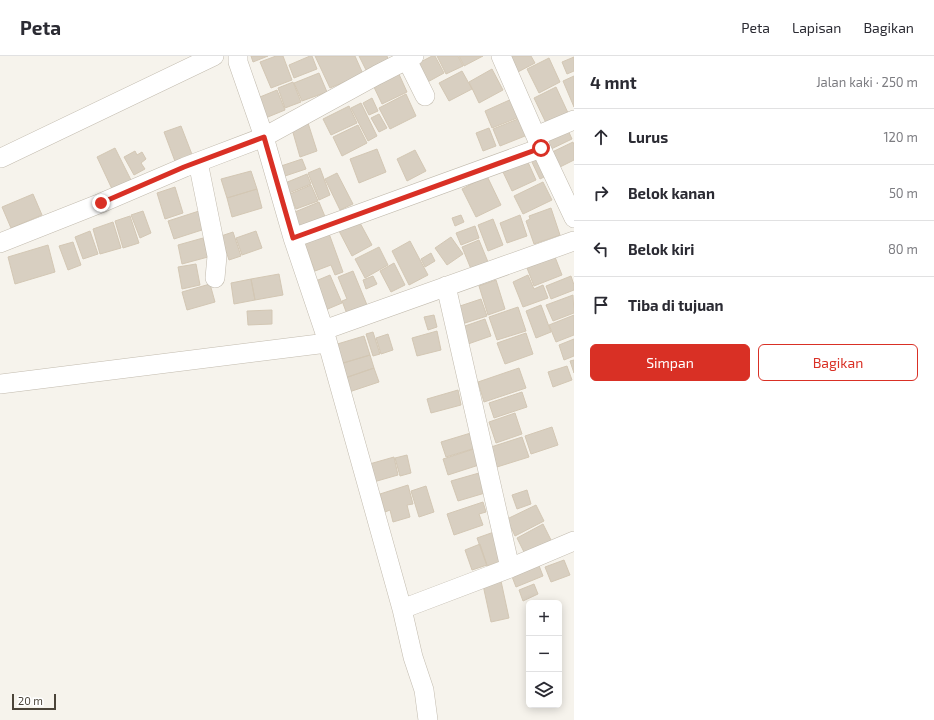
<!DOCTYPE html>
<html lang="id">
<head>
<meta charset="utf-8">
<style>
  :root { --surface:#fff; --page:#f7f7f7; --text:#2b2b33; --muted:#7c7c81; --line:#e1e1e2; --accent:#d93025 }
  body { margin:0; font-family:"Exo 2",sans-serif; background:var(--page); color:var(--text) }
  .controls { position:absolute; right:12px; bottom:12px; display:grid; overflow:hidden; border-radius:6px; box-shadow:0 2px 10px #0003 }
  .controls button { width:36px; height:36px; display:grid; place-items:center; padding:0; border:0; border-bottom:1px solid var(--line); background:var(--surface); color:var(--text); font:20px sans-serif }
  .scale { position:absolute; left:12px; bottom:10px; width:44px; box-sizing:border-box; padding-left:4px; border:2px solid #4b4439; border-top:0; font-size:11px; line-height:14px; white-space:nowrap; color:#4b4439; -webkit-text-stroke:3px #fff; paint-order:stroke }
  .stop { position:absolute; width:12px; height:12px; margin:-9px; border:3px solid #d93025; border-radius:50%; background:#fff }
  .stop.end { background:#d93025; border-color:#fff; box-shadow:0 1px 4px #0008 }
  .list { margin:0; padding:0; list-style:none }
  h2 { display:flex; justify-content:space-between; align-items:center; height:52px; margin:0; padding:0 16px; font-size:17px }
  h2 small { font-size:13px; font-weight:400; color:var(--muted) }
  .list li { display:grid; grid-template-columns:26px 1fr auto; gap:12px; align-items:center; box-sizing:border-box; height:56px; padding:0 16px; border-top:1px solid var(--line) }
  .list b { display:block; font-size:15px; white-space:nowrap }
  .list em { font-size:13px; font-style:normal; color:var(--muted) }
  .actions { display:flex; gap:8px; padding:12px 16px }
  .actions a { flex:1; padding:9px 0; border:1px solid var(--accent); border-radius:6px; text-align:center; font-size:14px; color:var(--accent) }
  .actions .main { background:var(--accent); color:#fff }
  .icon { flex:none; width:22px; height:22px; fill:none; stroke:currentColor; stroke-width:2; stroke-linecap:round; stroke-linejoin:round }
  .map { position:relative; flex:none; width:574px; height:664px; overflow:hidden }
  header { display:flex; align-items:center; gap:24px; box-sizing:border-box; height:56px; padding:0 20px; background:var(--surface); border-bottom:1px solid var(--line) }
  header strong { font-size:19px }
  nav { display:flex; gap:22px; margin-inline-start:auto; font-size:14px }
  main { display:flex }
  aside { flex:1; background:var(--surface) }
  .map>svg:first-child { display:block }
  .building { fill:#d8cfc1; stroke:#d3c7b4 }
  .lines { fill:none; stroke-linecap:round; stroke-linejoin:round }
  .minor-casing { stroke:#c2bbae; stroke-width:20 }
  .minor { stroke:#fff; stroke-width:19 }
  .route { stroke:#d93025; stroke-width:5 }
</style>
</head>
<body>
<header>
<strong>Peta</strong>
<nav><a>Peta</a><a>Lapisan</a><a>Bagikan</a></nav>
</header>
<main>
<div class="map">
<svg width="574" height="664" viewBox="0 0 574 664">
  <rect width="100%" height="100%" fill="#f6f3ec"/>
  <!-- building -->
  <path class="building" d="M251,0h17l-15,6z
    M276,0h7l9,24 -21,8 -11,-26z
    M310,0h2l5,13 -23,9 -5,-13z
    M315,0h40l8,18 -33,14z
    M359,0h28l1,3 -22,11z
    M432,0h3l9,17 -20,11 -9,-19z
    M437,0h21l5,10 -17,8z
    M459,0h24l-19,10z
    M508,0h23l4,7 -19,10z
    M574,1v14l-7,3 -5,-12z
    M549,2l11,24 -21,11 -12,-24z
    M492,13l11,21 -24,13 -10,-21z
    M462,15l10,18 -23,12 -10,-18z
    M398,16l9,20 -25,12 -9,-19z
    M319,17l8,19 -25,9 -8,-18z
    M574,20v31l-11,-26z
    M293,26l8,20 -16,6 -7,-20z
    M556,31l13,28 -22,10 -13,-27z
    M277,34l8,20 -22,9 -8,-20z
    M406,38l10,22 -26,13 -11,-21z
    M372,42l6,13 -9,4 -6,-12z
    M514,42l8,18 -30,12 -7,-17z
    M361,47l16,33 -9,5 -17,-33z
    M349,50l8,17 -26,12 -8,-16z
    M379,58l8,14 -8,4 -8,-14z
    M523,61l7,17 -30,12 -7,-17z
    M308,67l9,28 -17,6 -8,-28z
    M358,69l9,18 -25,13 -9,-19z
    M181,70l12,31 -17,7 -12,-32z
    M489,72l7,18 -13,5 -7,-18z
    M567,72l5,11 -23,11 -5,-11z
    M573,86l1,3v15l-18,9 -8,-15z
    M115,92l16,32 -19,9 -15,-32z
    M377,93l9,23 -27,11 -9,-24z
    M415,94l11,21 -19,10 -10,-22z
    M135,95l2,4 5,-3 4,7 -5,4 4,6 -11,6 -10,-18z
    M540,98l10,20 -10,5 -10,-21z
    M302,103l4,10 -24,8 -4,-10z
    M527,104l9,20 -24,11 -9,-19z
    M320,112l10,27 -11,5 -11,-27z
    M251,115l6,18 -30,9 -6,-19z
    M337,117l16,31 -13,6 -15,-31z
    M307,118l4,10 -22,9 -4,-10z
    M487,120l14,29 -25,12 -14,-28z
    M543,126l9,18 -29,14 -9,-18z
    M311,129l7,16 -22,8 -6,-15z
    M175,131l8,26 -18,6 -8,-26z
    M257,133l5,19 -30,9 -5,-19z
    M33,138l9,21 -31,13 -9,-21z
    M319,146l7,17 -30,12 -6,-17z
    M551,152l9,27 -26,9 -8,-23 4,-2 -1,-3z
    M143,155l8,22 -11,5 -9,-23z
    M199,155l6,18 -31,10 -6,-18z
    M461,159l3,7 -9,4 -3,-8z
    M520,159l7,21 -20,7 -7,-20z
    M130,160l9,27 -16,5 -8,-27z
    M493,163l10,26 -15,6 -10,-26z
    M359,165l13,24 -20,11 -13,-25z
    M113,166l8,26 -21,6 -7,-25z
    M475,170l4,12 -18,7 -5,-12z
    M327,172l16,44 -8,3 -4,-10 -16,6 -13,-34z
    M90,175l8,23 -15,5 -8,-22z
    M256,175l6,17 -20,7 -6,-17z
    M233,176l8,24 -12,4 -8,-24z
    M451,181l12,17 -16,11 -12,-17z
    M203,182l5,19 -26,7 -4,-19z
    M479,184l9,22 -17,7 -9,-22z
    M410,185l18,34 -19,10 -17,-34z
    M73,186l8,23 -13,5 -9,-24z
    M48,189l7,27 -40,12 -7,-27z
    M379,191l9,18 -23,13 -10,-19z
    M431,197l4,8 -10,6 -4,-8z
    M555,201l7,18 -28,11 -7,-18z
    M394,207l11,22 -14,7 -11,-21z
    M196,208l4,21 -18,4 -4,-22z
    M353,215l14,34 -20,9 -5,-13 5,-2 -9,-22z
    M279,218l4,21 -28,5 -4,-21z
    M330,219l12,28 -19,8 -12,-28z
    M528,219l6,14 9,-4 5,13 -25,9 -10,-25z
    M373,220l4,8 -11,5 -3,-9z
    M571,220l3,9v5l-23,9 -5,-13z
    M251,223l4,21 -21,4 -3,-21z
    M496,224l9,29 -17,6 -9,-29z
    M210,228l5,18 -28,8 -5,-18z
    M573,239l1,18 -21,8 -7,-16z
    M481,243l6,17 -25,8 -5,-17z
    M541,249l10,27 -15,6 -10,-27z
    M518,251l8,24 -29,9 -8,-23z
    M272,254v14l-24,1 -1,-14z
    M434,259l3,12 -9,3 -4,-13z
    M574,259v20l-18,7 -7,-17z
    M485,263l6,17 -23,8 -6,-17z
    M437,275l4,19 -24,6 -5,-18z
    M373,276l7,22 -7,2 -7,-22z
    M526,277l7,21 -28,10 -8,-21z
    M388,278l5,16 -12,4 -5,-16z
    M364,280l6,19 -30,9 -6,-19z
    M574,283v17l-10,4 -5,-15z
    M370,299l4,13 -29,10 -5,-14z
    M574,304v13l-4,-12z
    M567,310l5,14 -19,7 -5,-15z
    M374,312l5,14 -30,10 -4,-14z
    M519,312l7,20 -42,14 -6,-20z
    M458,334l3,15 -30,8 -4,-14z
    M522,336l5,15 -33,11 -5,-15z
    M515,357l7,21 -26,9 -7,-21z
    M552,371l6,18 -27,9 -6,-18z
    M474,376l5,15 -33,10 -5,-15z
    M522,381l7,20 -32,10 -6,-20z
    M477,392l5,16 -34,11 -5,-16z
    M407,399l4,18 -11,3 -5,-18z
    M394,401l4,18 -28,8 -4,-18z
    M479,417l6,20 -27,8 -7,-20z
    M408,429l5,19 -6,1 3,12 -17,5 -3,-12 -5,2 -5,-18z
    M426,430l8,26 -15,5 -8,-26z
    M527,434l4,14 -14,5 -5,-14z
    M483,446l3,10 -7,2 4,11 -29,10 -7,-21z
    M536,449l8,16 -29,15 -8,-17z
    M543,468l10,20 -26,14 -10,-20z
    M494,476l10,28 -17,6 -10,-28z
    M480,488l7,21 -15,5 -7,-20z
    M564,504l6,15 -19,7 -6,-15z
    M538,507l5,13 -27,11 -5,-13z
    M501,525l8,37 -18,4 -8,-37z
    M534,528l4,10 -15,7 -4,-11z"/>
  <g class="lines">
    <defs>
      <path id="minor" d="M238,0v6l26,75 29,101 31,92 78,279 11,48 11,33 4,30
        M501,0l40,92 33,70
        M407,4l18,36
        M536,80l38,-16
        M1,102l213,-102
        M198,106l19,94 -2,22
        M293,182l248,-90
        M0,187l101,-40 84,-36 79,-30 113,-62 37,-19
        M446,230l64,282
        M324,274l250,-89
        M0,328l327,-41
        M402,553l108,-41 64,-27"/>
    </defs>
    <!-- minor casing -->
    <use href="#minor" class="minor-casing"/>
    <!-- minor -->
    <use href="#minor" class="minor"/>
  </g>
  <g class="lines">
    <!-- route -->
    <path class="route" d="M101,147l83,-36 80,-30 29,101 248,-90"/>
  </g>
</svg>
<div class="controls">
<button>+</button>
<button>−</button>
<button><svg class="icon" aria-label="layers" viewBox="0 0 24 24"><path d="M12 4l9 5-9 5-9-5zM3 14l9 5 9-5"/></svg></button>
</div>
<div class="scale">20 m</div>
<div class="stop" style="left:541px;top:92px"></div>
<div class="stop end" style="left:101px;top:147px"></div>
</div>
<aside>
<h2>4 mnt<small>Jalan kaki · 250 m</small></h2>
<ul class="list">
<li><svg class="icon" aria-label="ahead" viewBox="0 0 24 24"><path d="M12 20V5M6 11l6-6 6 6"/></svg><div><b>Lurus</b></div><em>120 m</em></li>
<li><svg class="icon" aria-label="right" viewBox="0 0 24 24"><path d="M7 20v-9h11M14 6l5 5-5 5"/></svg><div><b>Belok kanan</b></div><em>50 m</em></li>
<li><svg class="icon" aria-label="left" viewBox="0 0 24 24"><path d="M17 20v-9H6M10 6l-5 5 5 5"/></svg><div><b>Belok kiri</b></div><em>80 m</em></li>
<li><svg class="icon" aria-label="arrive" viewBox="0 0 24 24"><path d="M6 21V4h12l-3 4 3 4H6"/></svg><div><b>Tiba di tujuan</b></div></li>
</ul>
<div class="actions"><a class="main">Simpan</a><a>Bagikan</a></div>
</aside>
</main>
</body>
</html>
